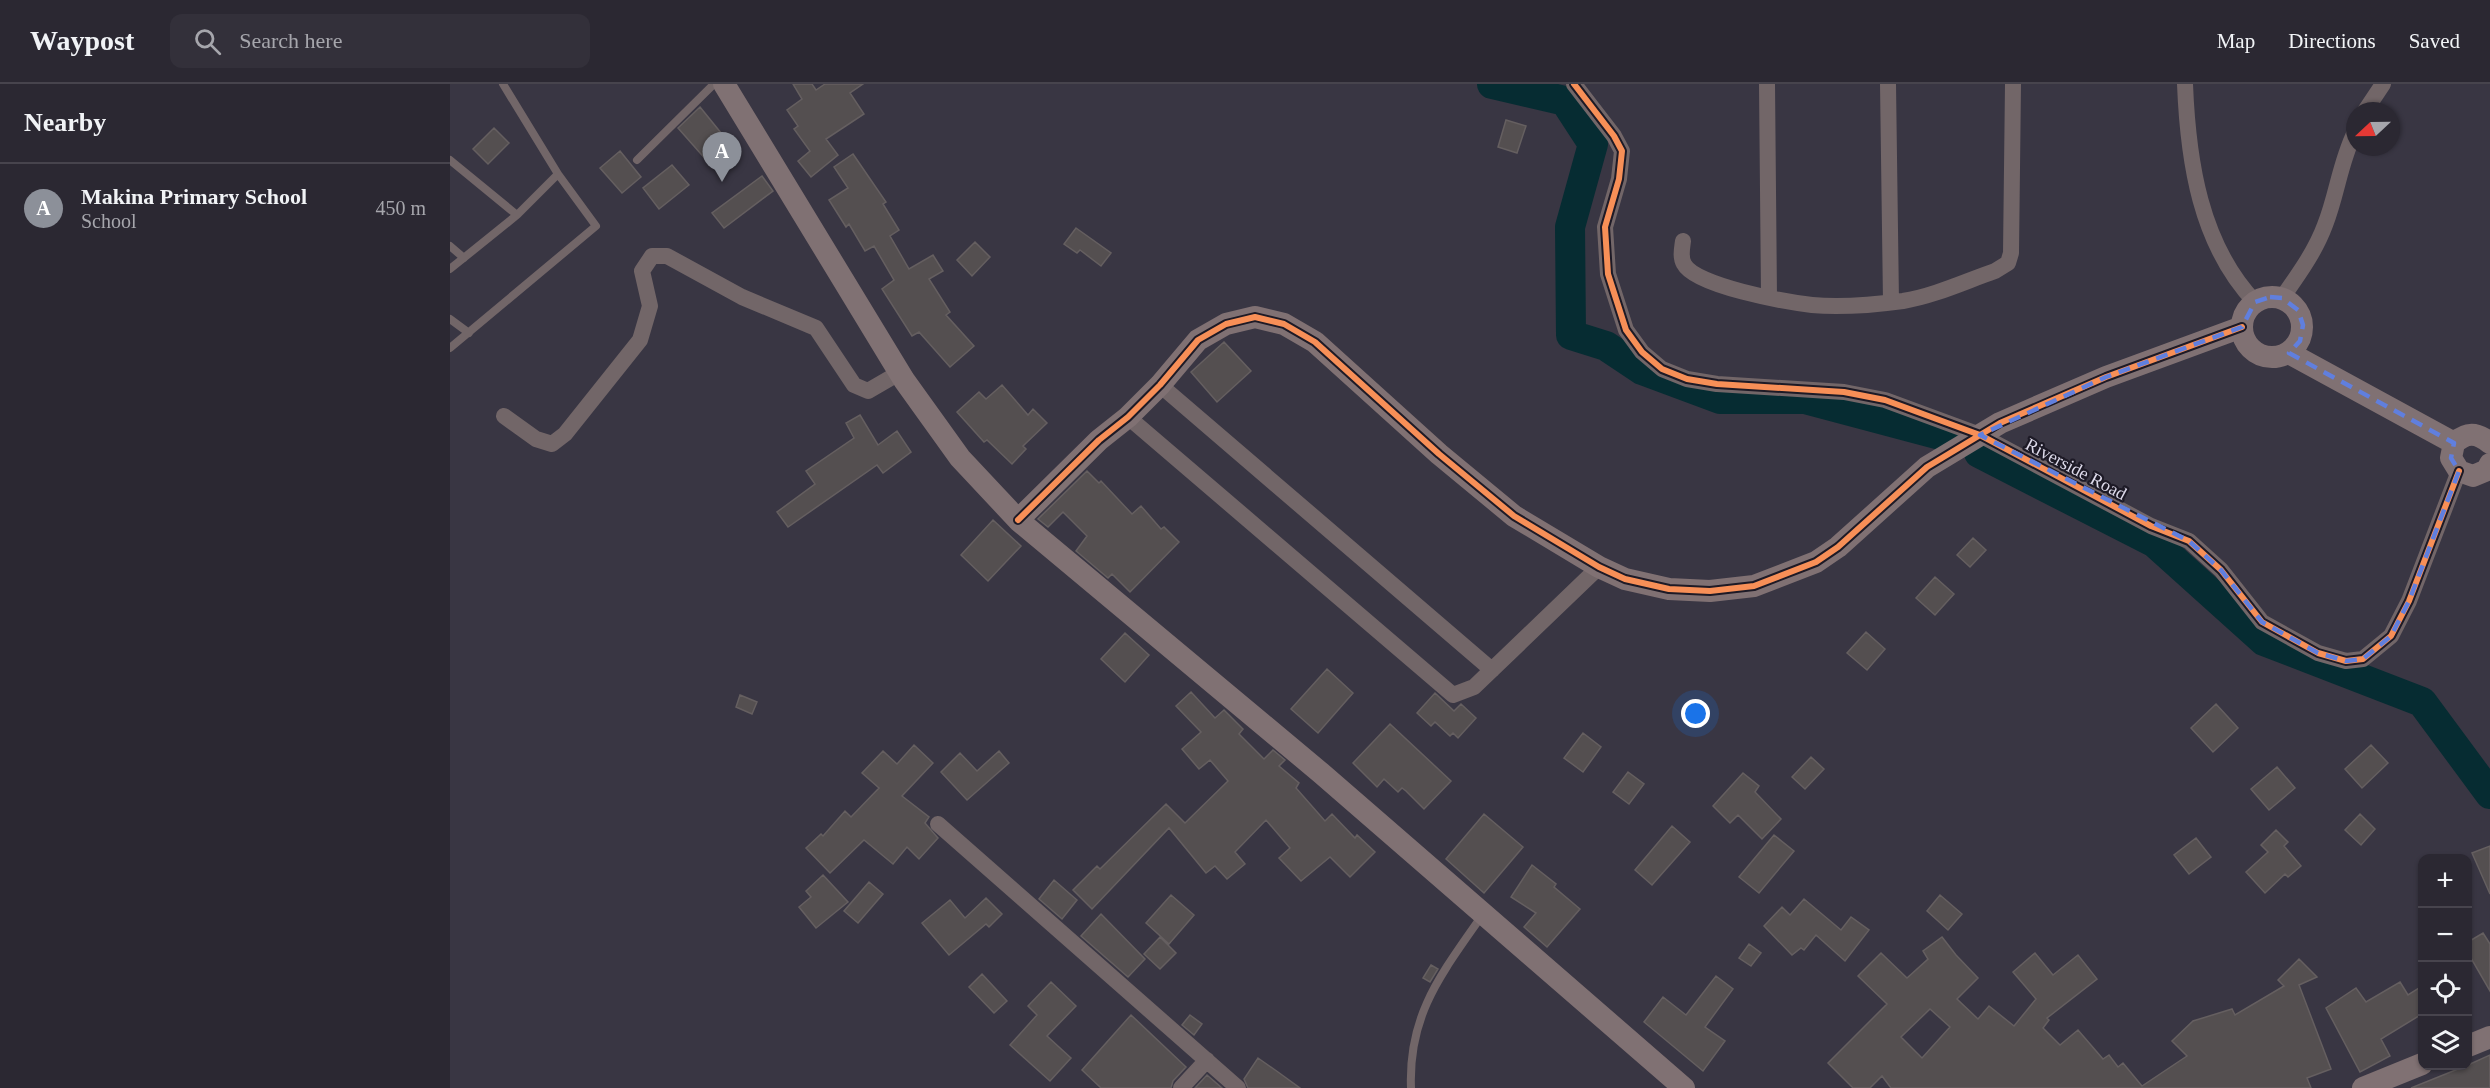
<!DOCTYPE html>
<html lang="en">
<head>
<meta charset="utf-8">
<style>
  :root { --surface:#2b2832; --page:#33303a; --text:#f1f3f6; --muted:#a6a6ac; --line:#47444d; --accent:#8c9099 }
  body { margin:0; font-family:"Times New Roman",serif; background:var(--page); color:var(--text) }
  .controls { position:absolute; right:18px; bottom:18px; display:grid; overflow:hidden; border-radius:12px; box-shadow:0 2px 4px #0004 }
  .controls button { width:54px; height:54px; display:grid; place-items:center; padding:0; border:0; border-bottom:2px solid var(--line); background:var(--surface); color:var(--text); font:30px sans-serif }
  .compass { position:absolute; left:1896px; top:18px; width:54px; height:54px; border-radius:50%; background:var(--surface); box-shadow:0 2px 4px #0004; rotate:248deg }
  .you { position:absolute; left:1246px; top:630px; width:21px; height:21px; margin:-15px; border:4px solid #fff; border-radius:50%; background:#1a73e8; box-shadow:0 0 0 9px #1a73e833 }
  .badge { display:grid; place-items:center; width:39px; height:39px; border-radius:50%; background:var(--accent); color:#fff; font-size:20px; font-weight:700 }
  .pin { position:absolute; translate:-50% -50px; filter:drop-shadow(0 2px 3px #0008) }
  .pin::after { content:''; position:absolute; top:32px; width:21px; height:18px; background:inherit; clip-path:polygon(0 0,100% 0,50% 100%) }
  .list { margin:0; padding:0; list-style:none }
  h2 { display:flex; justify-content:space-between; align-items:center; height:78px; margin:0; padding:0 24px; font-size:26px }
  h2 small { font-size:20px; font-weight:400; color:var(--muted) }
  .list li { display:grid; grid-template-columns:39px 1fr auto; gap:18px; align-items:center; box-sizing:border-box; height:90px; padding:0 24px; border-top:2px solid var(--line) }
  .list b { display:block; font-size:22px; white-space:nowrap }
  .list p { margin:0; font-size:20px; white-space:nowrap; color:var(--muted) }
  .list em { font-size:20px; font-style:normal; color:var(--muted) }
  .icon { flex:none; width:33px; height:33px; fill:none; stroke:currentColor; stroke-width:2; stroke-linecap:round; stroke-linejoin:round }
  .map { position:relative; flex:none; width:2040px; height:1004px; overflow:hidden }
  header { display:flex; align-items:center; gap:36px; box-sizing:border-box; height:84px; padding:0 30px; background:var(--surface); border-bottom:2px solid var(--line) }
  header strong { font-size:28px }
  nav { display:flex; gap:33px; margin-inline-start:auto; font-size:21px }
  .search { width:420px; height:54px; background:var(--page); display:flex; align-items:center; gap:15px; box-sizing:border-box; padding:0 21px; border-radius:12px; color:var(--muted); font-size:22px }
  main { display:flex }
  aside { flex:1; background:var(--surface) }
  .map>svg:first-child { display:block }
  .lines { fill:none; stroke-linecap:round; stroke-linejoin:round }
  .river { stroke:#062c32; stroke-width:30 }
  .building { fill:#544f50; stroke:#655f60; stroke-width:1.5; fill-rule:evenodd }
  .lane { stroke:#726668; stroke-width:8 }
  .street { stroke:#726668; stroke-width:16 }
  .secondary { stroke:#807173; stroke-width:22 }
  .cycleway-casing { stroke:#1d1a26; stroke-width:10 }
  .cycleway { stroke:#f78f57; stroke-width:6 }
  .marked { fill:none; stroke:#607fde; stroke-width:4.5; stroke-dasharray:12 8; stroke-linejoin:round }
  .labels { text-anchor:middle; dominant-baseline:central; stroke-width:4.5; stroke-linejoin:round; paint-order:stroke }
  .street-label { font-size:18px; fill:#dddaea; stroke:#1d1a26 }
</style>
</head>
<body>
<header>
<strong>Waypost</strong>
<div class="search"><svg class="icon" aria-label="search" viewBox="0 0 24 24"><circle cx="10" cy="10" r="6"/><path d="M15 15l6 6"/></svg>Search here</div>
<nav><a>Map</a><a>Directions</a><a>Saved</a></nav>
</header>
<main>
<aside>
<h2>Nearby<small></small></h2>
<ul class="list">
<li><span class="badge">A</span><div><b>Makina Primary School</b><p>School</p></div><em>450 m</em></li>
</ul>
</aside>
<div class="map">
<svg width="2040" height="1004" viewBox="0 0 2040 1004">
  <rect width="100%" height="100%" fill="#393643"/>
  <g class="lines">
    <!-- river -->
    <path class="river" d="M1042,0l73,17 28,43 -23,83 1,108 35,11 36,24 78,29h85l139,37
      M1529,369l176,90 109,98 158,61 68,92"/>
  </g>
  <!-- building -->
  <path class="building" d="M343,0h19l4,6 9,-6h38l-13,9 14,21 -38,25 12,16 -27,22 -13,-16 12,-10 -16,-22 4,-3 -11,-16 15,-11z
    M250,23l30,37 -22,18 -30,-34z
    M1056,36l20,6 -9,27 -19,-6z
    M44,44l15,15 -21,21 -15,-15z
    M170,67l21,26 -19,16 -22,-25z
    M403,70l33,48 -3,2 16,26 -9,6 19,33 24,-14 10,16 -14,8 21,33 -4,3 28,31 -24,21 -31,-35 -7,4 -30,-47 12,-9 -20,-34 -9,5 -16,-27 -3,3 -17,-27 19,-12 -14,-21z
    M222,81l17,20 -30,24 -16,-21z
    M312,92l11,15 -49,37 -12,-15z
    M626,144l35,25 -10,13 -21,-16 -3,3 -13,-9z
    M525,158l15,15 -18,19 -15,-16z
    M774,258l27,29 -34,31 -26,-30z
    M552,301l26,30 5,-6 14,14 -24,23 3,3 -14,15 -25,-24 -3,2 -27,-30 22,-20 7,7z
    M410,331l18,30 19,-14 14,21 -28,21 -6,-8 -89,62 -11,-15 38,-28 -9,-13 48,-33 -8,-15z
    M637,387l12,12 2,-2 31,33 9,-8 20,23 3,-2 15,15 -49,50 -18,-18 -4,4 -32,-27 11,-15 -24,-24 -15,15 -10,-8z
    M543,436l28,26 -33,35 -27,-26z
    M1523,454l13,12 -16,17 -13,-12z
    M1485,493l19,17 -19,21 -19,-17z
    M1416,548l19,17 -18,21 -20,-17z
    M675,549l24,22 -24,27 -24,-23z
    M877,585l26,24 -35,40 -27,-24z
    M741,608l24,26 9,-8 19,19 -4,5 25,25 9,-9 12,10 -6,6 20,17 -3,5 29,33 7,-7 23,24 2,-3 18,17 -25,25 -20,-20 -29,24 -22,-23 11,-10 -24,-28 -31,32 10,12 -18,15 -12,-13 -9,7 -37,-45 -77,81 -19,-19 24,-24 3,3 66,-65 19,19 43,-42 -18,-21 -11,9 -17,-20 19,-17 -25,-26z
    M985,609l19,18 7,-7 15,14 -18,20 -5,-5 -3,3 -15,-14 -4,4 -14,-13z
    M290,611l17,7 -5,12 -16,-7z
    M1766,620l22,24 -25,24 -22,-24z
    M940,640l61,57 -27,28 -18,-18 -4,-3 -4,4 -14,-13 -7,8 -24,-24z
    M1133,649l18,14 -18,25 -19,-14z
    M464,661l19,18 -31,33 27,21 -4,6 13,15 -19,21 -12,-12 -14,17 -29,-24 -34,33 -24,-25 15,-14 2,2 22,-25 6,6 28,-29 -17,-15 21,-22 14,13z
    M1921,661l17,18 -26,25 -17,-19z
    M549,667l10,12 -42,37 -26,-28 19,-19 17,18z
    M1361,673l13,12 -19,20 -13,-12z
    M1827,683l18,21 -26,22 -18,-21z
    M1178,688l16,12 -15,20 -16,-12z
    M1293,689l16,13 -4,6 26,27 -19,20 -24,-24 -8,8 -17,-17z
    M1034,730l39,33 -39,46 -38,-34z
    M1910,730l15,15 -14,16 -16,-15z
    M1222,742l18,16 -38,43 -17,-15z
    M1826,746l12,12 -4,4 17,20 -13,11 -3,-3 -20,19 -19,-21 22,-20 -7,-7z
    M1324,751l20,16 -35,42 -20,-16z
    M1746,754l15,19 -22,17 -15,-19z
    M2040,762v48l-18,-41z
    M1082,781l24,19 -2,3 26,22 -33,38 -23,-20 12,-14 -25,-16z
    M373,791l25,27 -32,26 -17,-21 12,-10 -5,-6z
    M604,796l23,20 -15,19 -23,-20z
    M419,798l14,12 -25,29 -14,-12z
    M721,811l23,20 -25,29 -23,-21z
    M1490,811l22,19 -14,16 -21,-19z
    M536,814l16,16 -13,13 -3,-3 -37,31 -27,-32 28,-23 15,18z
    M1354,815l37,31 10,-13 18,13 -24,31 -29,-26 -12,15 -3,-2 -9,7 -28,-29 18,-19 8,8z
    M651,830l44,45 -17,18 -47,-41z
    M2033,849l7,11v47l-22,-38v-11z
    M710,853l16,16 -16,16 -16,-15z
    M1492,853l14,18 22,23 -21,21 21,20 11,-13 25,20 22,-27 -23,-27 22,-19 18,22 25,-20 19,24 -50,39 2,2 -6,8 17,17 18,-15 25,29 6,-4 9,12 5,-4 19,23 45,-30 -15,-15 21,-20 39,-12 3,6 49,-29 -6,-6 21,-21 18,18 -18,8 32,84 -24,9 4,10h-420l-9,-12 -12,12h-17l-25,-25 59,-59 -29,-28 23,-23 26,25 21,-19 -5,-8zM1480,925l20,18 -28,31 -21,-21z
    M1299,860l12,9 -10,13 -12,-8z
    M981,881l7,4 -8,13 -7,-4z
    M532,890l25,27 -13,12 -25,-26z
    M1266,892l17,13 -28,38 20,14 -22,30 -59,-49 19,-25 23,18z
    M601,898l25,24 -29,30 24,22 -21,23 -40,-36 27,-30 -9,-9z
    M1950,898l8,13 14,-9v28l-41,25 9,17 -30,16 -34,-64 30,-20 10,14z
    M681,931l55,52 -13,14 -2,7h-70l-19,-18z
    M740,931l12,9 -8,11 -12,-10z
    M2040,971v33h-79l57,-23z
    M808,974l20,14 22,16h-52l-4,-9z
    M757,991l15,13h-27z"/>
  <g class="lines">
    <!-- lane -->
    <path class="lane" d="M53,0l55,90 -41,41
      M0,76l67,55 -67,54
      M187,76l77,-76
      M0,162l14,12
      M0,235l19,14
      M0,264l146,-122 -38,-52
      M961,1004c-3,-75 32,-116 72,-174"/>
    <!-- street -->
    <path class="street" d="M1124,0l40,52 8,15 -3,28 -14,48 3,47 18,56 16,22 20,17 25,10 30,5 127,8 41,8 95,35 171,91 38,15 32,29 41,52 56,31 28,8 17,-2 28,-23 18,-35 50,-130
      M1317,0l2,213
      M1438,0l3,218
      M1735,0c3,77 15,160 70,218
      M1915,27l18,-27
      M1233,157c-1,8 -3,16 1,23 11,22 102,38 128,41 30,3 61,0 91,-4 31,-5 63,-20 92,-30l13,-8 3,-10 2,-169
      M1832,214c16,-23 33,-46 43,-73 12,-30 15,-63 30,-93
      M710,301l332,285
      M54,332l32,23 16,5 13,-10 75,-94 10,-34 -8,-35 10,-15h15l75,41 74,31 38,57 14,6 31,-18
      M678,333l325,278 21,-8 125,-120
      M488,740l300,264
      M731,1004l26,-28"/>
    <!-- secondary -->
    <path class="secondary" d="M274,0l180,296 56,78 59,63 302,252 363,315
      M1792 243a30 30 0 1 1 60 0a30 30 0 1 1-60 0Z
      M1839,269l165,90
      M2040,359c-14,-11 -23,-11 -36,0l-3,15 8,13 14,5 14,-6 3,-6
      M568,436l81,-80 29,-23 32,-32 38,-45 28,-16 29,-7 29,7 31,18 124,112 75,62 85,51 26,12 44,10 41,2 44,-5 62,-24 22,-15 89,-80 73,-44 106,-46 136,-50
      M2018,962l22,-9
      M1913,1004l59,-24"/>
    <defs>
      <path id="cycleway" d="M1124,0l40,52 8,15 -3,28 -14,48 3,47 18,56 16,22 20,17 25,10 30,5 127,8 41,8 95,35 171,91 38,15 32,29 41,52 56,31 28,8 17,-2 28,-23 18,-35 50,-130
        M568,436l81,-80 29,-23 32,-32 38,-45 28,-16 29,-7 29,7 31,18 124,112 75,62 85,51 26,12 44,10 41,2 44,-5 62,-24 22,-15 89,-80 73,-44 106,-46 136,-50"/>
    </defs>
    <!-- cycleway casing -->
    <use href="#cycleway" class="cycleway-casing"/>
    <!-- cycleway -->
    <use href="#cycleway" class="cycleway"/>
  </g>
  <!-- marked area -->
  <path class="marked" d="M1820,213l12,1 16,12 5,15 -3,16 -11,12 165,90 -3,15 8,13 -50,130 -18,35 -28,23 -17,2 -28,-8 -56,-31 -41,-52 -32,-29 -209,-106 126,-58 136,-50 13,-25z"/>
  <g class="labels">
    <!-- street labels -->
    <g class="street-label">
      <text transform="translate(1626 385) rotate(28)">Riverside Road</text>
    </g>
  </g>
</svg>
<div class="controls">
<button>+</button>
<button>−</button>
<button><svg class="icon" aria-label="locate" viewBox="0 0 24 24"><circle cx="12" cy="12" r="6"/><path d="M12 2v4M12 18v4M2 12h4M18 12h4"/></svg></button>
<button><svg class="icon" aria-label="layers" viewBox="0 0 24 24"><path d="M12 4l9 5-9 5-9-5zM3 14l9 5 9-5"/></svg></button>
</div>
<svg class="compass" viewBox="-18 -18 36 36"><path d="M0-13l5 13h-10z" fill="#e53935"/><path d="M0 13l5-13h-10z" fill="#a6a6ac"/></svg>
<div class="you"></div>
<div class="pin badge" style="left:272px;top:98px">A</div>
</div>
</main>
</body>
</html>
